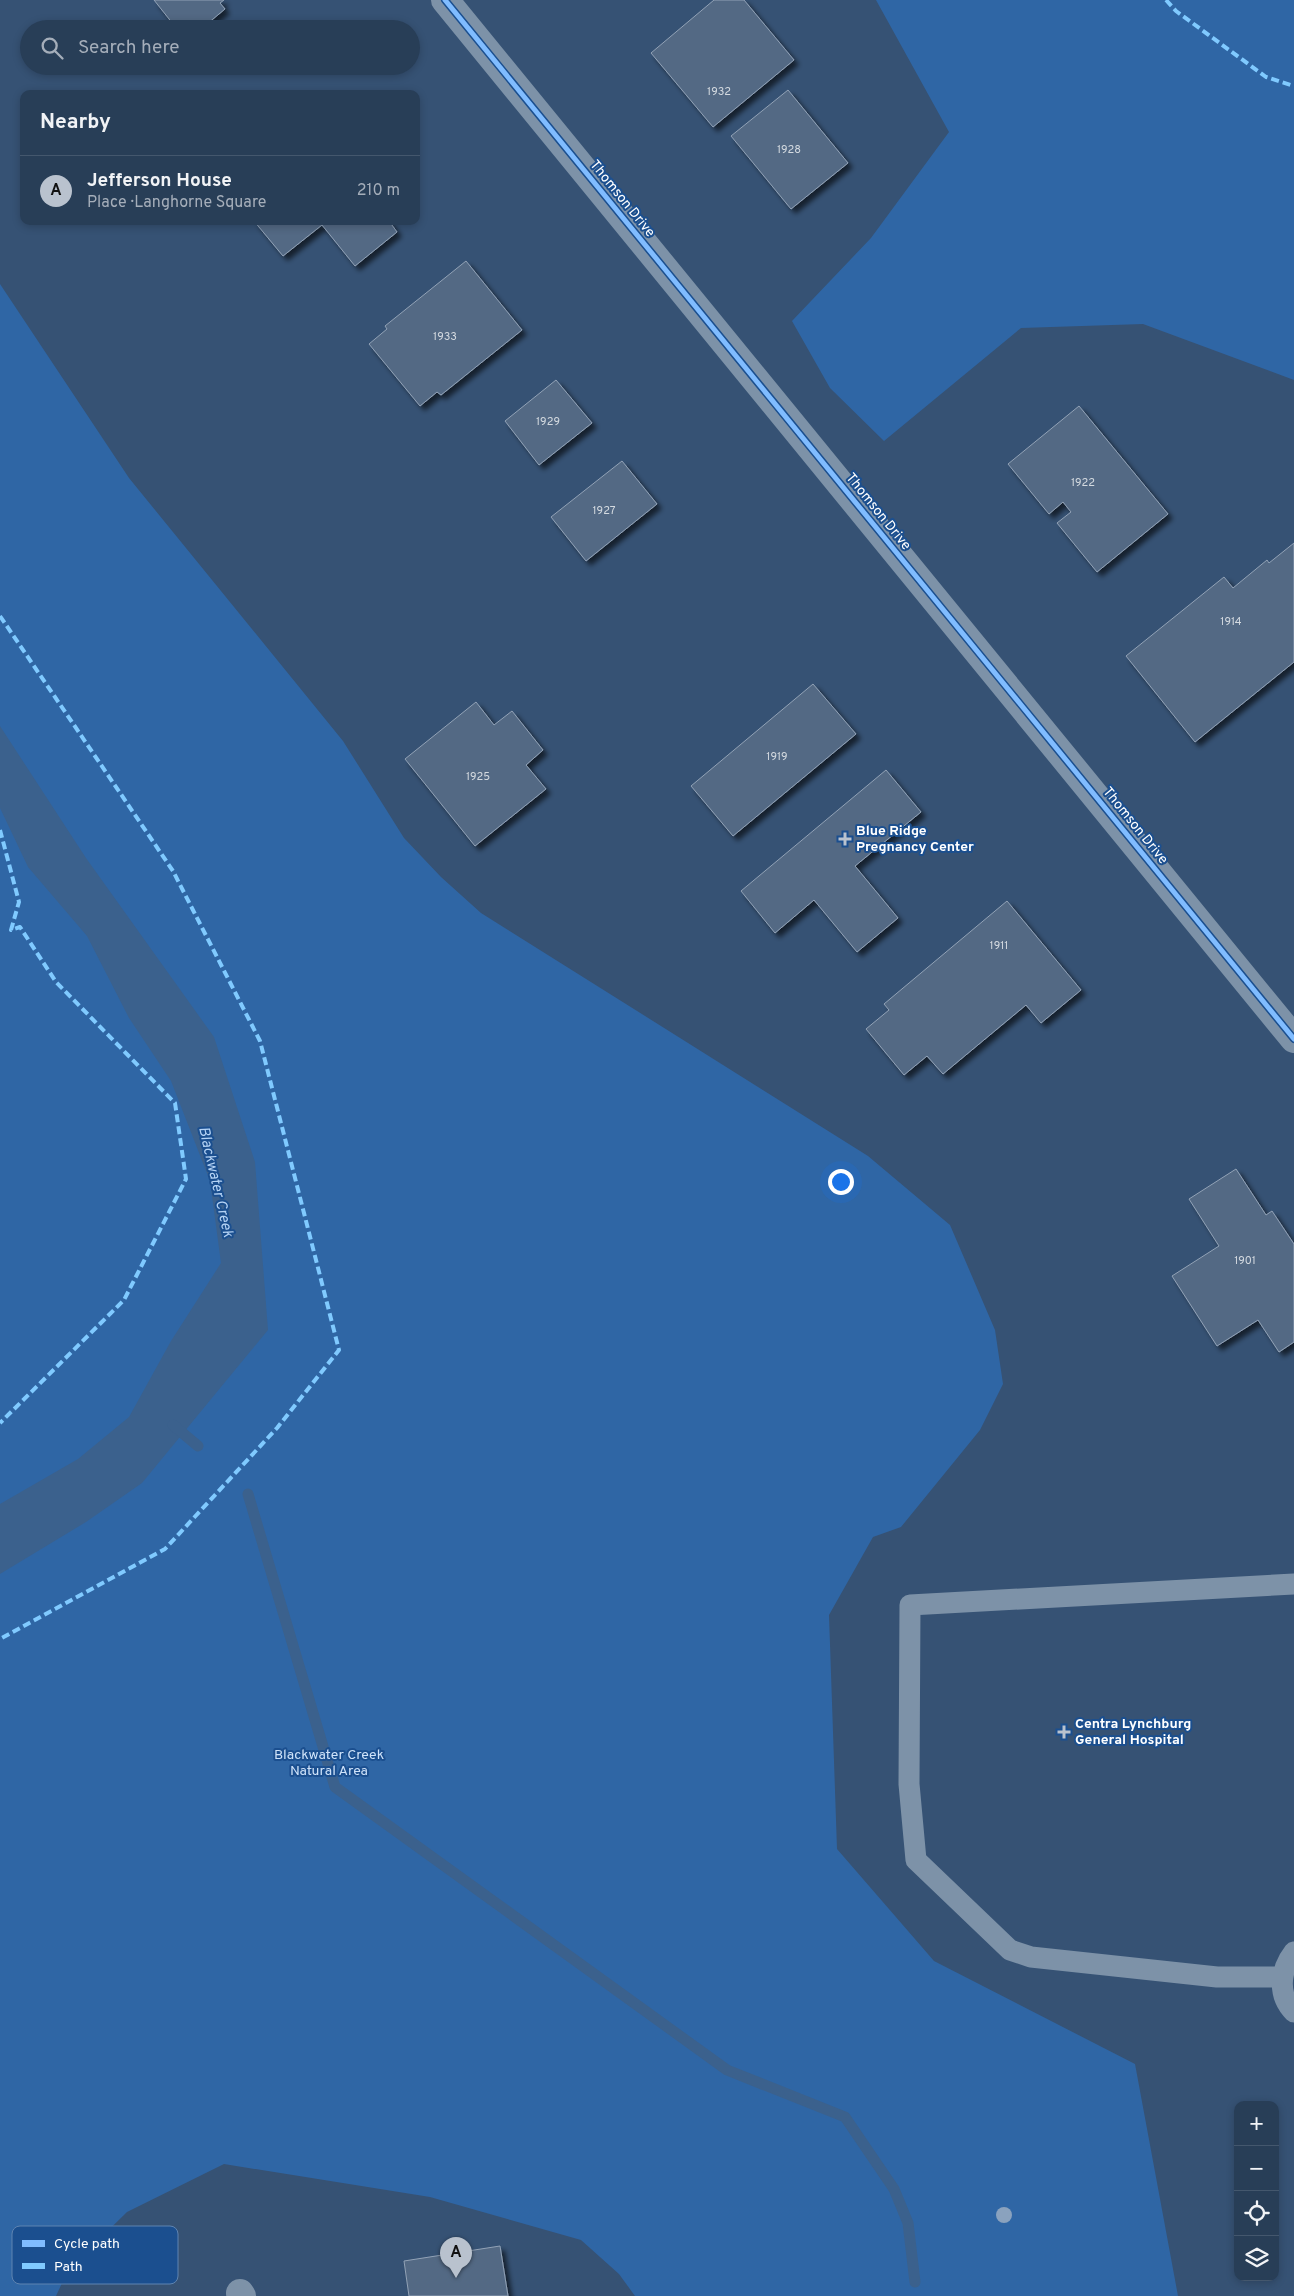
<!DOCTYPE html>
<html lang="en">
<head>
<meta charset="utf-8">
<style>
  :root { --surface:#283e57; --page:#344961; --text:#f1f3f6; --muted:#a5aeba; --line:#44576d; --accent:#b9c2ce }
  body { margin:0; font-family:Overpass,sans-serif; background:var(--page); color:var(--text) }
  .controls { position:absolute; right:15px; bottom:15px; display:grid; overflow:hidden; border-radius:10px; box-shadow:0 2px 8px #0003 }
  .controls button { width:45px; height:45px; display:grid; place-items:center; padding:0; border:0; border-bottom:1px solid var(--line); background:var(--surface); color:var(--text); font:25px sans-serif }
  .you { position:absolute; left:840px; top:1181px; width:18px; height:18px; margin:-12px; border:4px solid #fff; border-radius:50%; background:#1a73e8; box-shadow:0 0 0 8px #1a73e833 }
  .badge { display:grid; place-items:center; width:32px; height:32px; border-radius:50%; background:var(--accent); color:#111; font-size:16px; font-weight:700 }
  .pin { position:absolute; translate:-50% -41px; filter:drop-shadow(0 1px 2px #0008) }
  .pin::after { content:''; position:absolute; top:26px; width:18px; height:15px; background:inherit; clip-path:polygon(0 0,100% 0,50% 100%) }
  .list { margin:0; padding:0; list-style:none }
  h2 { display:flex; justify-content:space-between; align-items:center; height:65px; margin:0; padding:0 20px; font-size:21px }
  h2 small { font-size:16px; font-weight:400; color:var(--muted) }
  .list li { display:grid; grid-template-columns:32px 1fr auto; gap:15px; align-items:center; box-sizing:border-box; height:70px; padding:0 20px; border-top:1px solid var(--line) }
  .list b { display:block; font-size:19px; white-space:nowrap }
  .list p { margin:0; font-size:16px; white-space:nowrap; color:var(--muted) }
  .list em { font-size:16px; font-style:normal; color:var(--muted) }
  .icon { flex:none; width:28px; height:28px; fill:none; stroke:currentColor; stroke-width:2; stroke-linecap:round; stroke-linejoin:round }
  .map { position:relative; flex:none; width:1294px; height:2296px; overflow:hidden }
  .search { position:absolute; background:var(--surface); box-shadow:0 2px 8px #0003; left:20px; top:20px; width:400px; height:55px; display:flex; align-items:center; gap:12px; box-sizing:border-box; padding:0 18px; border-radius:28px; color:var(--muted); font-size:19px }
  .panel { position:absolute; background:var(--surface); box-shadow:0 2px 8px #0003; left:20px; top:90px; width:400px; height:135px; border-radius:10px }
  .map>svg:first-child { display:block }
  .green { fill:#2f66a5 }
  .water { fill:#3b618d }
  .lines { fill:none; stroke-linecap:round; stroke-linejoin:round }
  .stream { stroke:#3b618d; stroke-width:11 }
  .building { fill:#526984; stroke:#92a2b6; filter:url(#shadow) }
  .lane { stroke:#7d92a8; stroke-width:21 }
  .street { stroke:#7d92a8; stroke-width:28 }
  .quiet { stroke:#80caff; stroke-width:4; stroke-dasharray:8 4; stroke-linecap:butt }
  .cycleway-casing { stroke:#1b4f8f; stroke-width:8 }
  .cycleway { stroke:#80bcff; stroke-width:5 }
  .tree { fill:#8aa2be }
  .poi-dot { fill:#b9c2ce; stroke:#1b4f8f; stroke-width:2 }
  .labels { text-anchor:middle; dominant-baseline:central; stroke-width:4; stroke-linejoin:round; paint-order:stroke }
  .number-label { font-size:11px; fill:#d4dae0 }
  .street-label { font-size:14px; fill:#fff; stroke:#1b4f8f }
  .poi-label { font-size:14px; font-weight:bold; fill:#fff; stroke:#1b4f8f; text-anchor:start }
  .park-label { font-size:14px; fill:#cfe3fa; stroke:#1b4f8f }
  .water-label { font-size:15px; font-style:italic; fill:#b5d3f5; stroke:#1b4f8f }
  .key { fill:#1b4f8f; stroke:#5f84b1; stroke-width:1 }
  .key-label { font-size:14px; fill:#fff }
</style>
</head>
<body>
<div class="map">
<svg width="1294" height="2296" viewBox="0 0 1294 2296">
  <defs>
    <filter id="shadow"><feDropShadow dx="4.5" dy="4.5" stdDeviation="2.5" flood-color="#0009"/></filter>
  </defs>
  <rect width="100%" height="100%" fill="#365274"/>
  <!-- green -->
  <path class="green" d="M876,0h418v380l-151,-56 -122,4 -137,113 -54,-53 -38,-67 79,-83 78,-106z
    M0,284l129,194 214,263 61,97 37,39 40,36 387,243 82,69 45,105 8,54 -23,46 -79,97 -28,10 -44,78 8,234 97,112 201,103 43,232h-543l-16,-22 -38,-34 -151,-43 -206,-33 -97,48 -59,58 -12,26h-56z"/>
  <!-- water -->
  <path class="water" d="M0,726l86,132 128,179 41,125 13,168 -126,153 -56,39 -86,52v-70l78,-45 51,-42 42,-76 50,-78 -11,-82 -39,-100 -42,-63 -42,-82 -59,-69 -28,-59z"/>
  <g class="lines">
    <!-- stream -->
    <path class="stream" d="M173,1425l25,21
      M248,1494l87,293 392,283 118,47 49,72 14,34 7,59"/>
  </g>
  <!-- building -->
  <path class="building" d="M154,0h70l-4,3 5,6 -24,20h-24z
    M714,0h30l50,60 -81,67 -62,-74z
    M788,90l60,73 -57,46 -60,-73z
    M254,221h135l8,11 -42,34 -33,-41 -39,31z
    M466,261l56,69 -81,65 -4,-3 -17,14 -51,-62 18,-15 -2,-3z
    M556,380l36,43 -53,42 -34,-44z
    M1079,406l89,108 -71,58 -40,-49 14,-11 -8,-10 -14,12 -41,-50z
    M622,461l35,43 -71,57 -35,-44z
    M1294,543v119l-99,80 -69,-86 98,-79 9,11 34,-28 2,3z
    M813,684l43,50 -123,102 -42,-50z
    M476,702l18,23 18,-14 31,39 -17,15 20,24 -71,57 -70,-87z
    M886,770l35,42 -66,54 43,52 -41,34 -43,-52 -39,33 -34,-42z
    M1007,901l74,89 -40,33 -15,-18 -83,69 -16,-18 -23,19 -38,-46 23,-19 -5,-6z
    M1236,1169l30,46 6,-4 22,33v98l-15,10 -21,-32 -41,26 -45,-70 47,-30 -30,-47z
    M500,2246l8,50h-99l-5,-35z"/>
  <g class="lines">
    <!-- lane -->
    <path class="lane" d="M1294,1952c-14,18 -17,43 0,60
      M1282,1977h-65l-186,-20 -21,-7 -94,-90 -7,-76 1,-179 384,-21"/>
    <!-- street -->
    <path class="street" d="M445,0l849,1039
      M240,2293l2,3"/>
    <!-- quiet -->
    <path class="quiet" d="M1166,0l10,11 90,66 28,9
      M0,616l173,255 87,170 79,309 -62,78 -112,121 -165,90
      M0,830l19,72 -8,28 9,-3 36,55 119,121 11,76 -62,121 -124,123"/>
    <defs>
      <path id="cycleway" d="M445,0l849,1039"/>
    </defs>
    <!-- cycleway casing -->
    <use href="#cycleway" class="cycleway-casing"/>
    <!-- cycleway -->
    <use href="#cycleway" class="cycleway"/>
  </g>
  <!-- trees -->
  <circle class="tree" cx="1004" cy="2215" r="8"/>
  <!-- markers -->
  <g class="poi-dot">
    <path d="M842.5 831.5h5v5h5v5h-5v5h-5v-5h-5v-5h5z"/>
    <path d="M1061.5 1724.5h5v5h5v5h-5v5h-5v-5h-5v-5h5z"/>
  </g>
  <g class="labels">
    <!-- number labels -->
    <g class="number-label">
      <text x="719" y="92">1932</text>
      <text x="789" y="150">1928</text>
      <text x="445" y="337">1933</text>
      <text x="548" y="422">1929</text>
      <text x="1083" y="483">1922</text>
      <text x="604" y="511">1927</text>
      <text x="1231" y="622">1914</text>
      <text x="777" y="757">1919</text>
      <text x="478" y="777">1925</text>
      <text x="999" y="946">1911</text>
      <text x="1245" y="1261">1901</text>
    </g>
    <!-- street labels -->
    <g class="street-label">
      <text transform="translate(622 199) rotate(51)">Thomson Drive</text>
      <text transform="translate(878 512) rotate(51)">Thomson Drive</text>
      <text transform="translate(1135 826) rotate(51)">Thomson Drive</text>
    </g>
    <!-- poi labels -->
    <g class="poi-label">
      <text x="856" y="831">Blue Ridge<tspan x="856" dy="16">Pregnancy Center</tspan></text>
      <text x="1075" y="1724">Centra Lynchburg<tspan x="1075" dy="16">General Hospital</tspan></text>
    </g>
    <!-- park labels -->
    <g class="park-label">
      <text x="329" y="1755">Blackwater Creek<tspan x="329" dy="16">Natural Area</tspan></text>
    </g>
    <!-- water labels -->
    <g class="water-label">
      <text transform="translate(215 1182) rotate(77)">Blackwater Creek</text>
    </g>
  </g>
  <!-- legend -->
  <rect x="12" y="2226" width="166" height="58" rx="8" class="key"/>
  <rect x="22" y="2240" width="23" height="7" fill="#80bcff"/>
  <rect x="22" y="2263" width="23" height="6" fill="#80caff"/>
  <g class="key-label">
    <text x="54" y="2248">Cycle path</text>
    <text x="54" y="2271">Path</text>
  </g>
</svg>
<div class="controls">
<button>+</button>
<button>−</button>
<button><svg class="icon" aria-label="locate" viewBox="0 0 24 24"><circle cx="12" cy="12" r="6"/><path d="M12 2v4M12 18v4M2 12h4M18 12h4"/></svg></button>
<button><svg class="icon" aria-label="layers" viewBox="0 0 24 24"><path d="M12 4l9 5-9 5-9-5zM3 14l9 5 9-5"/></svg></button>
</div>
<div class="you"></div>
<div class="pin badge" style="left:456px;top:2278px">A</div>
<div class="search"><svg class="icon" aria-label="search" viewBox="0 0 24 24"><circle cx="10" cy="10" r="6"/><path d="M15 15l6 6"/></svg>Search here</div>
<section class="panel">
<h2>Nearby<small></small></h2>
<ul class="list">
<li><span class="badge">A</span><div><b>Jefferson House</b><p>Place · Langhorne Square</p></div><em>210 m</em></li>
</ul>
</section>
</div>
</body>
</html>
